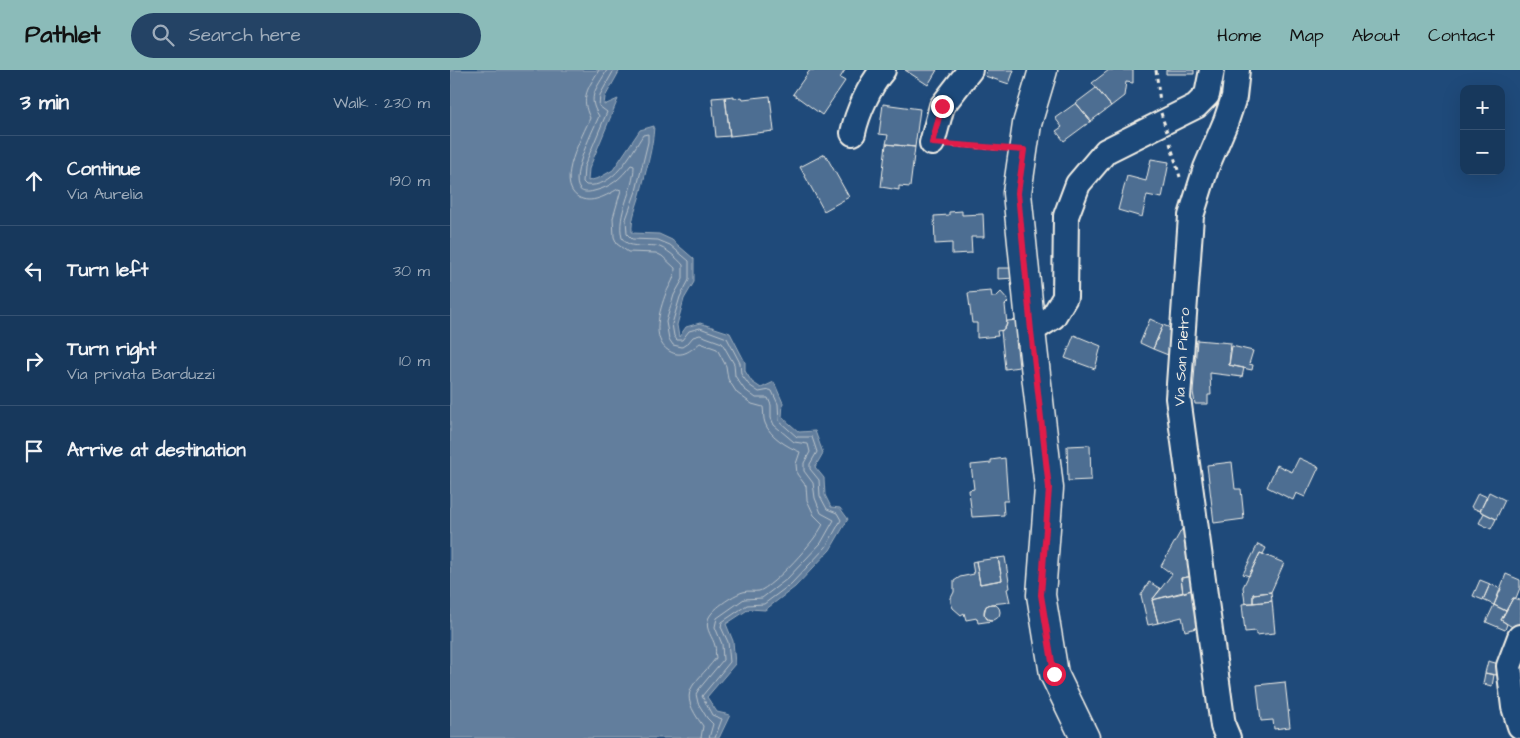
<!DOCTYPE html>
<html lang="en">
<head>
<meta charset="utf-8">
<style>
  :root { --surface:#17385c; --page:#244365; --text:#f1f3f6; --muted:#9eacbb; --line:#365272; --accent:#8bbbb9 }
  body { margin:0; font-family:"Architects Daughter",sans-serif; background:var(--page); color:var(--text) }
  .controls { position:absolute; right:15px; top:15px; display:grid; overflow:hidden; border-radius:10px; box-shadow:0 5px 20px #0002 }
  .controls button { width:45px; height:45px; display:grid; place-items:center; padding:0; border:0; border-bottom:1px solid var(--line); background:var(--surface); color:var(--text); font:25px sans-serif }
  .stop { position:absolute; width:15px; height:15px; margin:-11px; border:4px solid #e11d48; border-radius:50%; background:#fff }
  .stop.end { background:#e11d48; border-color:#fff; box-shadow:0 1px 5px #0008 }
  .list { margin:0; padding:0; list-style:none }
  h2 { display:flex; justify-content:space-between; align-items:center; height:65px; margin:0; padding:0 20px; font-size:21px }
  h2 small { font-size:16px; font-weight:400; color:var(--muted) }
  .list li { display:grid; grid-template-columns:32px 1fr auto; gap:15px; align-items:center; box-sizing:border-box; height:90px; padding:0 20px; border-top:1px solid var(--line) }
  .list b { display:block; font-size:19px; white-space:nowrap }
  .list p { margin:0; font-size:16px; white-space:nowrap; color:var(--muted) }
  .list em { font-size:16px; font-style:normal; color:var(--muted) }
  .icon { flex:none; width:28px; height:28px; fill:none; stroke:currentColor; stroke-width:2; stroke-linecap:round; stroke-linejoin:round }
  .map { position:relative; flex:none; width:1070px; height:668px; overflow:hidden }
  header { display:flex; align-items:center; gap:30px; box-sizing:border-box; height:70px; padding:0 25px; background:var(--accent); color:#111 }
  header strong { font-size:24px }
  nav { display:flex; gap:28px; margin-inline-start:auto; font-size:18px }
  .search { width:350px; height:45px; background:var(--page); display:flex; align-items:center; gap:12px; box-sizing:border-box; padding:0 18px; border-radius:28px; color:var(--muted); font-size:19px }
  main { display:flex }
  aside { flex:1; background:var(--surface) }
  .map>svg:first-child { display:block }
  .water { fill:#627e9d; stroke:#9cacbb }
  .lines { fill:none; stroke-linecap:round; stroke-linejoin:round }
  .shore { stroke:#bac3ca; stroke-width:1 }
  .building { fill:#4d6e92; stroke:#f4f1e8 }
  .minor-casing { stroke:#f4f1e8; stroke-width:28 }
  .major-casing { stroke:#f4f1e8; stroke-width:31 }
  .path { stroke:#f4f1e8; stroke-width:3; stroke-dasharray:4 4; stroke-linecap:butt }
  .minor { stroke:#1f4a7a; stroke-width:24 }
  .major { stroke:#1f4a7a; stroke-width:28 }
  .path-bridge { stroke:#f4f1e8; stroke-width:3; stroke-dasharray:4 4; stroke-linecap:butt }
  .route { stroke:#e11d48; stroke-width:6 }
  .labels { text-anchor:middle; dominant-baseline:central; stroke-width:4; stroke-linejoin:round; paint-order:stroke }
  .street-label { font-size:15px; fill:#f4f1e8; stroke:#1f4a7a }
</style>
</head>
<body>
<header>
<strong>Pathlet</strong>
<div class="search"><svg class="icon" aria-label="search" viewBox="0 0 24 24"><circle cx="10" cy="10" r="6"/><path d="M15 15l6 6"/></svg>Search here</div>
<nav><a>Home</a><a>Map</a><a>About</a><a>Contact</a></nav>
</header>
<main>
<aside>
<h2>3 min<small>Walk · 230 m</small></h2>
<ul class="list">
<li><svg class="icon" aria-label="ahead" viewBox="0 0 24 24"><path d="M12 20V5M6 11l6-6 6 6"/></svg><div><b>Continue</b><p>Via Aurelia</p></div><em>190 m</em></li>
<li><svg class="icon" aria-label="left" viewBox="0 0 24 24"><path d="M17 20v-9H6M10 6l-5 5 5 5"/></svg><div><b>Turn left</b></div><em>30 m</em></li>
<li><svg class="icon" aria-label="right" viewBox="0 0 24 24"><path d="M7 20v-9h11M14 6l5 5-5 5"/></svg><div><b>Turn right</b><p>Via privata Barduzzi</p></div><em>10 m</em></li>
<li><svg class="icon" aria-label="arrive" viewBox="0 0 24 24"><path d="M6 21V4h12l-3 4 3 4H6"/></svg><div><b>Arrive at destination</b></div></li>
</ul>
</aside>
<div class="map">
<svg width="1070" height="668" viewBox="0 0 1070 668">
  <rect width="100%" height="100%" fill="#1f4a7a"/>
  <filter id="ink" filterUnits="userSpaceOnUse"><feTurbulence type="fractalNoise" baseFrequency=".02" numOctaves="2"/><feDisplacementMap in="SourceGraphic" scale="10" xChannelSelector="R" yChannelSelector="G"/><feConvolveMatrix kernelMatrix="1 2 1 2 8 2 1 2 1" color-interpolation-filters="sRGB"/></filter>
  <g filter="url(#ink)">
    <!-- water -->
    <path class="water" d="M0,0h170l-15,27 -1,8 14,-6 -29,70 -1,12 11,-3 14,-8 27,-40 14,-4c-1,22 -8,44 -13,65 -4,16 -10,26 -9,42l27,1 13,6 22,19v23l-10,17 -7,26 2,12 7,-10 14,-4 30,10 15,29v9l7,11 9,6 13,-6 9,21 -1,14 17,15 16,-1 8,22 -8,14 9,11 1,17 6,12 9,1 8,11 -18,31 -35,37 -30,23 -16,-1 -23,15 7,17 2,23 -28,33 10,15 13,3 -11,23h-269z"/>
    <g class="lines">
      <!-- shore -->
      <path class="shore" d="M149,0c-11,18 -19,27 -9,48 -7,18 -35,64 -12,79 13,8 29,-2 40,-8l3,1 -8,28 1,19 3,7 11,8 28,1 6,3 13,12c0,11 -5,16 -9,25 -6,16 -16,46 3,58 13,8 22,-1 31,-8l17,6 9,17 2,13 9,14 15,11 11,3c1,5 0,11 2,16 5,14 23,24 35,29l-4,12 1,10 9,12 1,14 7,15 9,9c-6,15 -50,63 -64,67 -5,1 -11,-1 -16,1 -10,3 -33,18 -35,28 -3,10 5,17 7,26 1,3 0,8 1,12 -23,30 -40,31 -13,68l-2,12
        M157,0c-10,19 -21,26 -8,46 -4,11 -44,86 -5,75 17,-4 26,-12 37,-26l3,1c0,25 -18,47 -12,72 8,12 22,6 34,8 10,2 21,12 27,19v14l-9,16 -8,27 3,17 4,6 9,2 6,-4 5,-6 7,-2 22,8 12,21 1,12 9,13 12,9h12l3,7v13l3,7 20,17 14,2 2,8 -6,11v8l9,12 2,15 6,15 13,7 -13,23 -34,36 -25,19 -18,1 -27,19 -2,9 7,17 1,16 -24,29 -3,5 2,9 9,15 6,6 -4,14
        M164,0l-14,25 -1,11 8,6 -23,55 -1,15 3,3c27,4 45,-31 57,-50l5,-1v8l-12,49 -10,28 1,15 5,5 26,1 12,5 19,16v19l-9,17 -8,27 2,12 3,4h5l7,-9 11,-3 27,10 13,25 1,11 8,11 10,7 11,-2 2,1 6,13 1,17 18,16h15l5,15 -7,12v5l9,11 1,16 7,13 10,4 4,7 -15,27 -35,37 -27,20 -17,1 -25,17 -1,5 7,15 2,20 -28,34 10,19 10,4 -7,19"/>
    </g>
    <!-- building -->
    <path class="building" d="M360,0h35l-5,8 5,3 -23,34 -29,-21z
      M455,0h32l-9,15z
      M537,0h27l-5,14 -24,-8z
      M659,0h24v13l-7,-1 -2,14 -13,10 -19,-23z
      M716,0h28v4h-28z
      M646,18l15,18 -20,15 -15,-18z
      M284,26v2l8,-1 1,2 27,-3 4,35 -44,5 -5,-39z
      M275,27l5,39 -14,1 -4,-39z
      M626,33l15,18 -27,20 -8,-10 6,-4 -7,-9z
      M433,34l37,5 -5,38 -29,-3 2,-9 -9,-1z
      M436,74l29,3 -5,40 -11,-1v4l-18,-3z
      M375,84l24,43 -25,14 -24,-44z
      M701,89l18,3 -7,36 -15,-3 -5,22 -24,-7 9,-34 19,5z
      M512,141v4l21,-1 1,23h-13l1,16 -20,1v-11l-17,1 -1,-28 15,-1v-3z
      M548,198h17v10l-17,1z
      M541,221l1,6h4l5,-5 8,9 -4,4 2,19 -3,6 -7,1 1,5 -21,2v-15h-5l-4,-30z
      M700,249l13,6 -10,24 -13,-6z
      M568,250l2,20h-4l3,27 -14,2 -4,-38 5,-4 1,-6z
      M713,255l15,6 -10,24 -15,-6z
      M624,265l27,11 -6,23 -30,-11z
      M747,270l34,3 -2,22 15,3 -2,9 -32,-4 1,22h-3v9h-13l-2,-12z
      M782,276l21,5 -4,13 4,1 -1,5 -23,-5z
      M640,375l1,35 -23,1 -1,-35z
      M555,388l3,43h-5l1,14 -32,2 -3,-27 5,-1 -3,-24 20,-2v-3z
      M849,388l20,9 -14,30 -9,-4 -3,7 -26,-13 10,-22 15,7z
      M782,392l3,27h6l3,30 -30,4 -7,-58z
      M1039,422l16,8 -9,19 -16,-8z
      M1028,423l9,4 -7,14 -9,-4z
      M1034,443l12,6 -5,10 -12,-6z
      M736,452l8,54 -13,2 2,15 -31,7 20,-26 -11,-8z
      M808,474l8,4 -3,6 -3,-1 -11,23 -6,-2z
      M810,483l24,10 -13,29 -18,2v9h-8l-2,-16z
      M555,487l5,31 -3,1 3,13 -19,2 -5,2 -2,8 3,5 5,2 -14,2 -1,-5 -11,2 -2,-7 -3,2 -8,-7 -2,-5v-5l3,-6v-11l6,-4 14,-3 -2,-12 4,-1 4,23 22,-4 -4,-22z
      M548,488l4,22 -22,4 -4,-23z
      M1056,504l14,6v8l-4,10h-3l-7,13 -12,-6z
      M744,506l1,13 -12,4 -2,-15z
      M1030,510l10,4 -7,16 -10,-4z
      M699,512l12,7 -9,11 6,23 -10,2 -7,-30z
      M1040,514l11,5 -7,16 -11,-5z
      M745,519l9,37 -19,5 -3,-14 -24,6 -6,-23z
      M821,522l1,9 -19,2v-9z
      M1063,528l7,2v22l-3,8 -16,-10z
      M822,531l3,32 -19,2v-4l-11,1 -3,-28z
      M534 542a8 8 0 1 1 16 0a8 8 0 1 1-16 0Z
      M1044,535l12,6 -5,9 6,4 -2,6 -19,-8z
      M1038,591l11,3 -3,11 -11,-2z
      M1035,603l9,2 -2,11 -9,-2z
      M835,612l5,45 -16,2 -1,-9 -12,1 -4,-36z"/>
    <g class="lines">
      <defs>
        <path id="minor" d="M403,63c4,-20 17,-48 30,-63
          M482,73l10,-37 28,-36
          M581,261l22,-14 12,-20 1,-81 12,-32 28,-33 90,-45 11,-11 5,-25
          M1070,567l-11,29 5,41 6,19
          M778,668l-5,-12 -45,-328 13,-182 15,-48 20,-47 8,-24 3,-27"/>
        <path id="major" d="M593,0l-16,54 -10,69 14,138 18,157 -8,107 13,79 31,64"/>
      </defs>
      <!-- minor casing -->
      <use href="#minor" class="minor-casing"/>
      <!-- major casing -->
      <use href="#major" class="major-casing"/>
      <!-- path -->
      <path class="path" d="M706,0l4,32
        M720,73l10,34
        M502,75l49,4"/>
      <!-- minor -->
      <use href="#minor" class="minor"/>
      <!-- major -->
      <use href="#major" class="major"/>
      <!-- path-bridge -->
      <path class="path-bridge" d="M711,43l6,19"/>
    </g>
  </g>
  <g class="lines" filter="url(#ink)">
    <!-- route -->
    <path class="route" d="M492,36l-10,37 92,7 -6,43 13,138 18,157 -8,107 13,79"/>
  </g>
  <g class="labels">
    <!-- street labels -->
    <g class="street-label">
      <text transform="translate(732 287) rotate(-87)">Via San Pietro</text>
    </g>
  </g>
</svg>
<div class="controls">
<button>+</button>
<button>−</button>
</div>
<div class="stop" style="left:604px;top:604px"></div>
<div class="stop end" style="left:492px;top:36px"></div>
</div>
</main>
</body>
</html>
